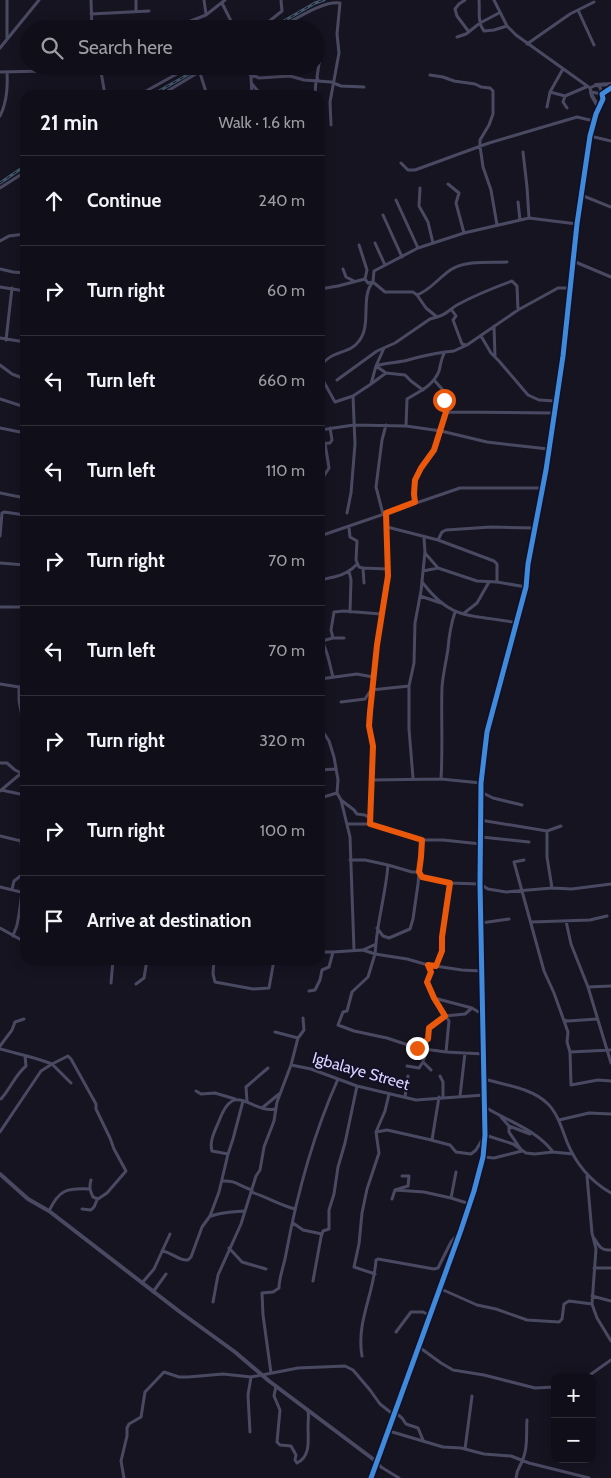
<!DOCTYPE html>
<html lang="en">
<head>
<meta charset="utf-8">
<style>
  :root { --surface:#100f19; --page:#1e1d26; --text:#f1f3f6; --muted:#9c9ca2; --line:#302f38 }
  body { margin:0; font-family:Cabin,sans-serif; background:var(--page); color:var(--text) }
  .controls { position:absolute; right:15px; bottom:15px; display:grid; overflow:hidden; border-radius:10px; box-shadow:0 2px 12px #0003 }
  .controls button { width:45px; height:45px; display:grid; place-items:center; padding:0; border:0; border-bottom:1px solid var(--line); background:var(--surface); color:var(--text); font:25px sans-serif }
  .stop { position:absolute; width:15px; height:15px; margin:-11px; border:4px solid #ea580c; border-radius:50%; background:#fff }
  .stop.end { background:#ea580c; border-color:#fff; box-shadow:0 1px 5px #0008 }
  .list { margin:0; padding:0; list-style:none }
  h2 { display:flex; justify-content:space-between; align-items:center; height:65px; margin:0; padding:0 20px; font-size:21px }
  h2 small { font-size:16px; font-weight:400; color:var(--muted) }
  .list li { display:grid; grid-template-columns:32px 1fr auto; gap:15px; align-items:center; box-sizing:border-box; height:90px; padding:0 20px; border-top:1px solid var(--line) }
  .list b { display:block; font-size:19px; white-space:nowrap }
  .list em { font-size:16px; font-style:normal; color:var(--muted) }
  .icon { flex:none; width:28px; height:28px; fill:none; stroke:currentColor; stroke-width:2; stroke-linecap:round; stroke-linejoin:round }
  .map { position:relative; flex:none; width:611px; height:1478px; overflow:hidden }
  .search { position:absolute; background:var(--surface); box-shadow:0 2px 12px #0003; left:20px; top:20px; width:305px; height:55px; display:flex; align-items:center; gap:12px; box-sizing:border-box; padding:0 18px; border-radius:28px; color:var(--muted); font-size:19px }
  .panel { position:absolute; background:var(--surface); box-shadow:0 2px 12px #0003; left:20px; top:90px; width:305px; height:875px; border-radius:15px }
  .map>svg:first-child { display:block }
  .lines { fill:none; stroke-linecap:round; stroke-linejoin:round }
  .minor { stroke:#4a4962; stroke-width:3 }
  .tertiary { stroke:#4a4962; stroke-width:4 }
  .rail-casing { stroke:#43596b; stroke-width:3 }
  .rail { stroke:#130f26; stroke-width:1; stroke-dasharray:4; stroke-linecap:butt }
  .cycleway-casing { stroke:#130f26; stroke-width:8 }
  .cycleway { stroke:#408adc; stroke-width:5 }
  .route { stroke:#ea580c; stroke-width:6 }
  .labels { text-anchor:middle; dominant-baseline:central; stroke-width:4; stroke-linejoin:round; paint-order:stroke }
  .street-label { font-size:16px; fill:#d9d4ff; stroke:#130f26 }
</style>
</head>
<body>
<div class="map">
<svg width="611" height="1478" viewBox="0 0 611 1478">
  <rect width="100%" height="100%" fill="#161421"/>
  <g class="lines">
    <!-- minor -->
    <path class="minor" d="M91,0l1,29
      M136,0v11
      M204,0l2,14
      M465,0l-6,4 -4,5 2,7 12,16
      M479,0c1,10 -2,22 5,31l10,-1 13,-4
      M494,0l13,26 9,9 74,53 1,4 11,2 -2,-7 -4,-2 -6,3
      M222,3l13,26
      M578,10l16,35
      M91,14l58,-3
      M258,27l9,-4 15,-12 -1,-11
      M170,29l36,-14 19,-15
      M277,29c16,-8 46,-29 63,-26l-3,31 2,19 -9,49 1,23
      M457,37l9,-3 14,-11 19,-10
      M7,38v-38
      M527,44l43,-30 24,-12
      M0,48l39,-48
      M316,53l4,4 -3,20 1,3
      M100,66l5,29
      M247,66l4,11 1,18
      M0,72l46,-1 19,-5
      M200,73l7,22
      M430,75l13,2 11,4 21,3 6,3 9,1 3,3v23l-4,11 -9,15v6l3,21 8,23 6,35
      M254,76l5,2 31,-2 14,4 27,2 10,4 23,1
      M252,77l6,-4 3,-7
      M252,84l9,11
      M550,92l15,4 21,-9
      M139,95l52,-29
      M161,95l48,-29
      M315,95l1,-15
      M565,96l-2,6 4,6
      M547,107l3,-15 13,-23
      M0,116c7,-14 8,-27 7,-43
      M590,136l21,5
      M523,152l4,35 2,31
      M401,163l7,7h7l74,-27 88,-26 17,4
      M448,184l11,9 -3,10 8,30
      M0,188l25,-16
      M420,188l-1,18 9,16 5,21
      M581,195l30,12
      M24,200h1
      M396,200l22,48
      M518,202l2,18
      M383,215l19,42
      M0,241l9,-5 16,-2
      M375,243l10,22
      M359,245l8,25 -2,9 3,4 5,-1 12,10h28l4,3 9,13 11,9c9,-2 13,-8 20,-12 18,-10 36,-17 55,-24l5,5 1,24
      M573,261l38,16
      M0,269l13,3 12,1
      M343,269l3,8 8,4
      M0,287l25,4
      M320,289l18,-3 27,-7
      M417,295c14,-5 23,-19 35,-26 16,-9 38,-6 55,-7
      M451,309l5,7 -3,4 9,24 4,1
      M494,326l1,31 4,4 29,34 11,5 16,1
      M481,336l10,17 4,4
      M0,338l25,4
      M6,340l6,-52
      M0,365l12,9 13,5
      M320,365c4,-3 8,-7 12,-9 10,-5 21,-6 27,-15 13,-16 1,-45 14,-59l1,-11 44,-23 46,-15 65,-15 48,6
      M386,373l-10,-7c12,-4 21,-3 32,-6 13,-4 24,-6 37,-8
      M320,375l15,27 18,-6 18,-12 5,-18 8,-18
      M337,380l40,-29 18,-8 35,-24 7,-2
      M434,380l8,9 4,23
      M371,384l15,-11 19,2 6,6 12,9
      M0,399l25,8
      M320,415l2,15
      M406,426l1,-27c13,-8 26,-13 32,-28 2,-7 2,-13 6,-19l9,-1 13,-6 51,-35 40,-22h12
      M0,428l25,5
      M320,430l34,-5 52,1 35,5 46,11 61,7
      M320,444l10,-1 2,-3 -2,-12
      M320,480l2,-1 7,-11 -4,-25
      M0,493l25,5
      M415,502l-1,-9 1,-13 6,-12 14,-17 11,-39 107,1
      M347,513l4,-20 4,-49 -2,-48
      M386,513l2,63 -11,69 -7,67 -1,14 4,20 -2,78 51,16h21l38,4
      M383,514l-7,-27 6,-47 4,-15
      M387,527l51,13 56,21 3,3v18
      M349,528l1,9 7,4 -1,19 3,7 4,1 24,1
      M0,536l2,-23 2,-1 21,3
      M320,536l140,-48h82
      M438,540l4,-8 4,-2 45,-3 43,1
      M425,553l13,15
      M0,563l25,2
      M363,568l1,15
      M349,571l2,9 -1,32
      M423,571l15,-3 39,13 20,1 29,5
      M422,582c32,42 50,31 95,41
      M320,585l1,-4c5,-3 8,-3 13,-4 9,-2 17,-6 23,-13
      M420,596l21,7
      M0,607h25
      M463,614l14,-11 12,-21
      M333,638l-2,-8 3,-18 10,-1 37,3
      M333,677c-4,-14 -4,-22 -11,-36l11,-3h11
      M320,679l37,-5 16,3
      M0,684l19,3 6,-1
      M19,687v14l6,31
      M341,702l24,-3 6,-9 38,-4
      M320,727l9,14 5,16 4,23 -1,13 4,7 9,37 4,113
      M0,763h7l8,7 6,3
      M320,770l16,-1
      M413,778l-4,-49v-43l5,-23 1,-40 6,-32 4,-39 -1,-14
      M441,779c2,-31 0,-61 1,-92 1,-13 4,-25 6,-38 1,-13 3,-25 7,-37
      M373,780l68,-1 40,4
      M1,790l24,5
      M0,791l25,-21
      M481,792l12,6 29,7
      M320,798l17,-5
      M341,800l13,10 3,4 8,1 6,4
      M480,820l67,11 14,-5
      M347,824h24
      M547,831v26l5,31
      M0,836l25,6
      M481,837l48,5
      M350,860h15l23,5
      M524,860l-10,2 30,109 10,22 14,39 -1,10 3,10 1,33 27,-5 13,1
      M0,887l25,6
      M12,889l2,-8 9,-7 -2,-34 4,-21
      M566,921l5,23 17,43 23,76
      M532,922l58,-2 17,-4
      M481,923l28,-4
      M0,928l25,14
      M377,928l6,8 6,2 21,-9 3,-10 5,-35 4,-44
      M13,936c1,-4 3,-7 4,-11 2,-9 7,-44 6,-51l2,-1
      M320,944v8
      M376,944l-1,10 -7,23 -16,15 -5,19 -4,1 -5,13 16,6 33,7 30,10 29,4 38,2
      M363,950l13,-6c2,-26 10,-52 12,-79l24,7h7l3,5 27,6 31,1 8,5 18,3 46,-4 20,1 39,-5
      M320,952h13
      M214,960l-1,14 2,8 38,7 16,-1 5,-28
      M428,965l3,7 -4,10 7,16 15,23 -3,31
      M436,966l6,-15v-14l7,-54
      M111,983l2,-23
      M136,984l8,-6 3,-18
      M588,987l23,-1
      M309,991l6,-1 5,-10 2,-10 7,-3 4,-15 30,-2 12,4 32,5 21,6 34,5 20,1
      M434,998l38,10
      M564,1020l4,1 29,-2
      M275,1032l23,6
      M0,1046l12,-16 3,-8 9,-3
      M417,1048l10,-9
      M0,1049c18,5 35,8 52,15l16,-8 3,3 25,45v5l14,29 4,11 12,22 -19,22 -9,6 -5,-2c-3,-6 -4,-10 -2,-17
      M570,1052l41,-2
      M424,1063l7,7
      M291,1065l20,4 46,17 59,14 68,-5
      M407,1066l12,2c10,-12 6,-26 10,-40l16,-12 20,-2 7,-6 10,6
      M440,1076l3,6v15
      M484,1079c21,6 48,9 64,25 10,10 14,25 19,38 9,22 23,39 44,51
      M196,1091l5,3 14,-1 20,6
      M460,1096l5,-43
      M405,1097l3,-21
      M1,1099c10,-11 14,-24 25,-33l-1,-10
      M247,1101l-1,-14 22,-19
      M485,1107c22,14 51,22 68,45l20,2
      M262,1108l17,-14
      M501,1117l8,9 21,8
      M559,1120l30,-7 22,1
      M0,1132l41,-61 11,-7 19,19
      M376,1132l11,-2 40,9 23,6 6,7 15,2 5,-4 9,-15 28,9 13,9 9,1 18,-2
      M432,1140l7,-43
      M228,1154l-16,-3c-3,-10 3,-20 7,-30 16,-43 31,-7 57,-12
      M483,1157l11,1 28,-7 -13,-19v-6
      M402,1176h7l-1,10 -13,4 29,2 27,6 19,6
      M587,1176l5,57 4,16 -4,55 5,14 14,23
      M222,1181c14,-1 17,5 30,9
      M251,1192c16,5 29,13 44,17
      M451,1198l5,-26
      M392,1199l3,-9
      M82,1209l9,1 3,-3 3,-7
      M49,1211c10,-21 17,-23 40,-22
      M211,1216c11,-4 22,-4 33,-5
      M293,1223l10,7 19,4
      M594,1238c5,8 7,13 17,12
      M229,1248l13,14 24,7
      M162,1251c10,1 16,10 26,9l3,-3 11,-30 8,-11 9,-24 9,-38 5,-15 10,-38
      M594,1268h17
      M375,1274l-21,-7 5,-23 3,-31 5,-24 12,-36 -3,-21 9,-21 4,-17
      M313,1281l8,-44 2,-6 6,-2v-19l5,-16 4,-27 7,-24 12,-57
      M142,1283l12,-14 16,-35
      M441,1289l36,16 19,4 31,11 32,2 3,-3 2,-15 5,-3 23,3
      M153,1292l13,-18
      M592,1296l19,5
      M213,1302l5,-27 23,-51 15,-48 4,-6 4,-23 10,-26 3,-19 14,-37 7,-27 6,-8 -1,-12
      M396,1332l15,-20h12l8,4
      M419,1347l22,16 12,7 31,5 51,13 20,-1
      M362,1356c-6,-34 12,-62 14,-96l2,-1 56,10 4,-1 13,-26 8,-9
      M271,1373l-8,-58 -1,-22 11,-1 6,-4c0,-11 5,-22 7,-34 11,-60 27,-119 52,-175
      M587,1377l24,-17
      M276,1386l-2,10 6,14 -3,32 3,3 11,1 5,9 -1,5 2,3
      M396,1413l6,5 4,6 12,4 5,12
      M389,1431l54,16 18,1 23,6 27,2 18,7 60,15
      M250,1432l-2,-37 3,-18
      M465,1449l7,-53
      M377,1462l4,5 18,11
      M297,1463c14,-7 11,-23 11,-36 0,-6 1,-11 0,-16
      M124,1478l-3,-17 6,-25v-8l2,-4 12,-7 4,-25 19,-20 15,5h9l35,-3 28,3 47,-9 47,-2 8,4 17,20 10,14 14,11
      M516,1478c1,-12 6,-12 8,-22 4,-11 2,-24 3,-36"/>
    <!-- tertiary -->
    <path class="tertiary" d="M596,85l15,-1
      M591,92l1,4 7,12
      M0,1174l28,25 21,12 131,101 55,40 34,29 108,81
      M371,1478l90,-248 13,-39 9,-34 2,-22 -5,-251 1,-101 6,-51 39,-145 2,-23 18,-94 17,-114 14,-132 13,-88 6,-22 7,-15 -1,-5 9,-6"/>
    <defs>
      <path id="rail" d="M270,29l45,-26 9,-3
        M152,95l51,-29
        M0,183l25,-17"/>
    </defs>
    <!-- rail casing -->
    <use href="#rail" class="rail-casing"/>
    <!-- rail -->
    <use href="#rail" class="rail"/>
    <defs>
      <path id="cycleway" d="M371,1478l90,-248 13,-39 9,-34 2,-22 -5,-251 1,-101 6,-51 39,-145 2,-23 18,-94 17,-114 14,-132 13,-88 6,-22 7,-15 -1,-5 9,-6"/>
    </defs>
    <!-- cycleway casing -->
    <use href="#cycleway" class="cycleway-casing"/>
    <!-- cycleway -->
    <use href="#cycleway" class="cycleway"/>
  </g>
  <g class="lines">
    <!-- route -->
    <path class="route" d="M417,1048l11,-9 1,-11 16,-12 -11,-18 -7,-16 4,-10 -3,-7 8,1 6,-15v-14l8,-54 -28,-6 -3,-5 2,-15 1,-17 -52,-16 3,-78 -4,-20 1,-14 7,-67 11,-69 -2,-63 29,-11 -1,-8 1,-14 6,-12 13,-18 12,-38 -2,-12"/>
  </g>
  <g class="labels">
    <!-- street labels -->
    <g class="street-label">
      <text transform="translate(361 1071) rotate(16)">Igbalaye Street</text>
    </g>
  </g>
</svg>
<div class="controls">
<button>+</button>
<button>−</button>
</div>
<div class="stop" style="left:444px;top:400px"></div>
<div class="stop end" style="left:417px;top:1048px"></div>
<div class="search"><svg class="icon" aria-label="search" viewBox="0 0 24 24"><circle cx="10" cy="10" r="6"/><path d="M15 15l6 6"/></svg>Search here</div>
<section class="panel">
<h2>21 min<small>Walk · 1.6 km</small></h2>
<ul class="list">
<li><svg class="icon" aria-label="ahead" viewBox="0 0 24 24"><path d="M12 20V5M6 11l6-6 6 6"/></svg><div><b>Continue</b></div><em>240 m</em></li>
<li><svg class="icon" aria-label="right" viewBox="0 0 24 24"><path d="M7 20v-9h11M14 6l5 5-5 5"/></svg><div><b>Turn right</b></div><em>60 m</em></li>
<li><svg class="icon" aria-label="left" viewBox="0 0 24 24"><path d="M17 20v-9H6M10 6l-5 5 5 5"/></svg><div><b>Turn left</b></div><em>660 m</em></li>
<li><svg class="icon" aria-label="left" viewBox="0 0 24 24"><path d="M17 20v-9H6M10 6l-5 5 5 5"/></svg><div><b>Turn left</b></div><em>110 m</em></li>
<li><svg class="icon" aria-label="right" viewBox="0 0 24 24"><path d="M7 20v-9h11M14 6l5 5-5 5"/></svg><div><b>Turn right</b></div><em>70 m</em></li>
<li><svg class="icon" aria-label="left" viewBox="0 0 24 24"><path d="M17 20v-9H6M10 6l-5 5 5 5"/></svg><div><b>Turn left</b></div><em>70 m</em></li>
<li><svg class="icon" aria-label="right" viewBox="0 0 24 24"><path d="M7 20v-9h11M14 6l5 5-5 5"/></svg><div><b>Turn right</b></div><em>320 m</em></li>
<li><svg class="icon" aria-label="right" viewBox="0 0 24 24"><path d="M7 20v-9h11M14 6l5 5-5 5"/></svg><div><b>Turn right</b></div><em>100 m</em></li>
<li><svg class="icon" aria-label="arrive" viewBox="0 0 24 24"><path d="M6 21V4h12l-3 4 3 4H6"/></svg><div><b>Arrive at destination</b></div></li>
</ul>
</section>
</div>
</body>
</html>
